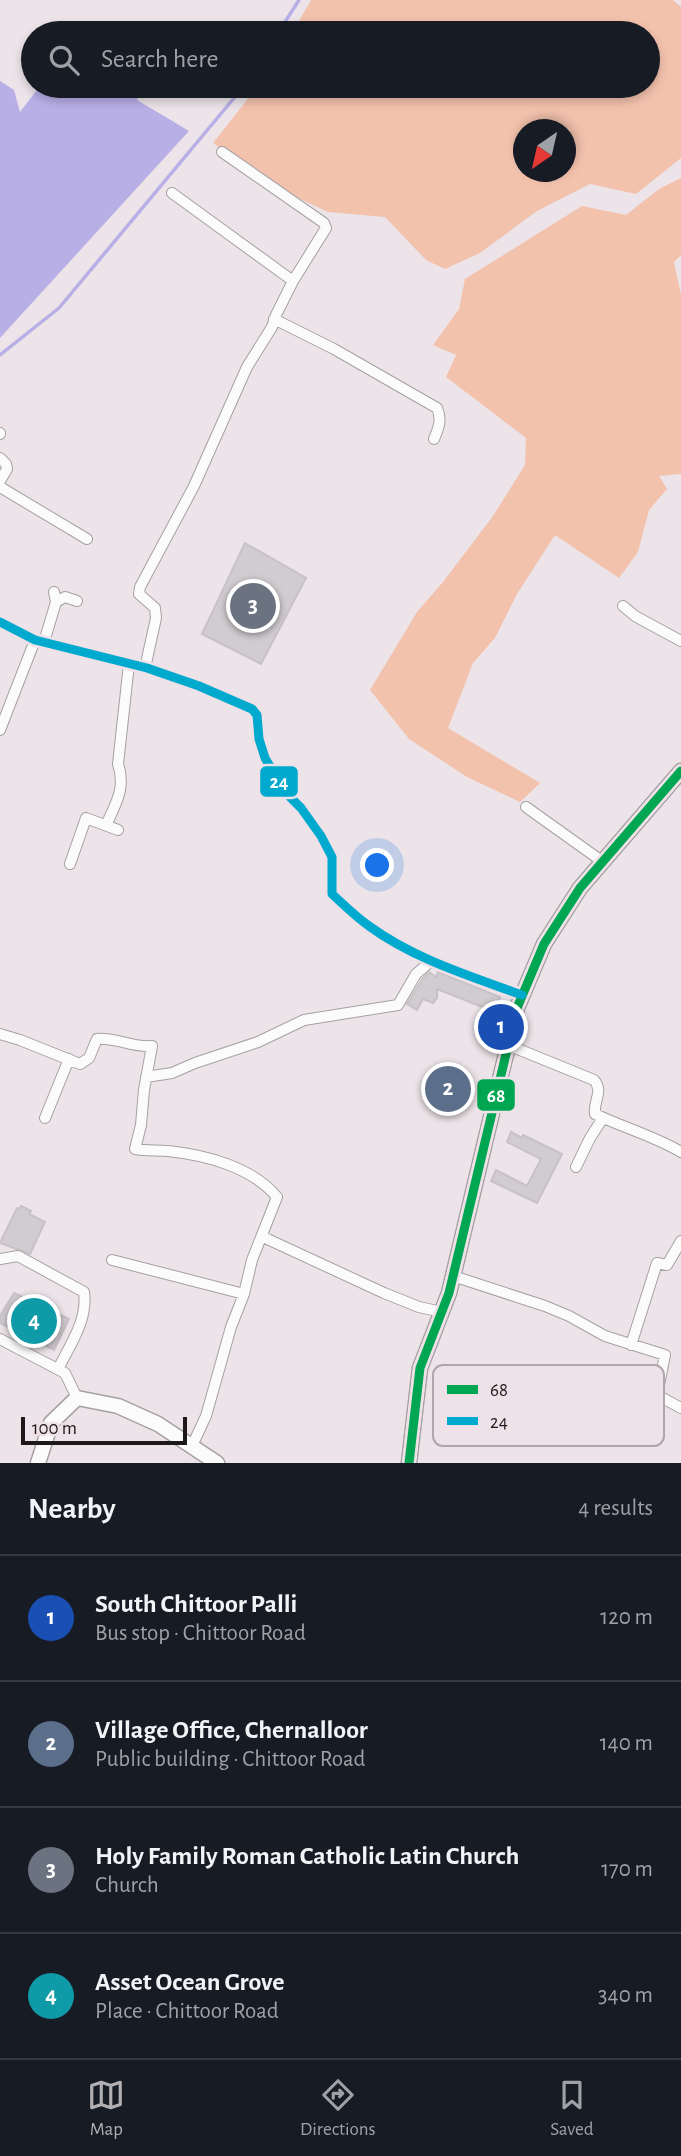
<!DOCTYPE html>
<html lang="en">
<head>
<meta charset="utf-8">
<style>
  :root { --surface:#171b24; --page:#20242c; --text:#f1f3f6; --muted:#9ea1a6; --line:#363941; --accent:#b2b0b3 }
  body { margin:0; font-family:"Alegreya Sans",sans-serif; background:var(--page); color:var(--text) }
  .compass { position:absolute; left:513px; top:119px; width:63px; height:63px; border-radius:50%; background:var(--surface); box-shadow:0 4px 10px #0003; rotate:214deg }
  .scale { position:absolute; left:21px; bottom:18px; width:166px; box-sizing:border-box; padding-left:7px; border:4px solid #1d181a; border-top:0; font-size:19px; line-height:24px; white-space:nowrap; color:#1d181a; -webkit-text-stroke:5px #efe1e8; paint-order:stroke }
  .you { position:absolute; left:378px; top:866px; width:24px; height:24px; margin:-18px; border:5px solid #fff; border-radius:50%; background:#1a73e8; box-shadow:0 0 0 10px #1a73e833 }
  .badge { display:grid; place-items:center; width:46px; height:46px; border-radius:50%; background:var(--accent); color:#fff; font-size:23px; font-weight:700 }
  .pin { position:absolute; translate:-50% -50%; border:4px solid #fff; box-shadow:0 2px 7px #0006 }
  .list { margin:0; padding:0; list-style:none }
  h2 { display:flex; justify-content:space-between; align-items:center; height:91px; margin:0; padding:0 28px; font-size:30px }
  h2 small { font-size:23px; font-weight:400; color:var(--muted) }
  .list li { display:grid; grid-template-columns:46px 1fr auto; gap:21px; align-items:center; box-sizing:border-box; height:126px; padding:0 28px; border-top:2px solid var(--line) }
  .list b { display:block; font-size:26px; white-space:nowrap }
  .list p { margin:0; font-size:23px; white-space:nowrap; color:var(--muted) }
  .list em { font-size:23px; font-style:normal; color:var(--muted) }
  .icon { flex:none; width:38px; height:38px; fill:none; stroke:currentColor; stroke-width:2; stroke-linecap:round; stroke-linejoin:round }
  .map { position:relative; flex:none; width:681px; height:1463px; overflow:hidden }
  .search { position:absolute; background:var(--surface); box-shadow:0 4px 10px #0003; left:21px; right:21px; top:21px; height:77px; display:flex; align-items:center; gap:18px; box-sizing:border-box; padding:0 24px; border-radius:38px; color:var(--muted); font-size:26px }
  .sheet { height:595px; background:var(--surface) }
  nav { display:flex; justify-content:space-around; align-items:center; box-sizing:border-box; height:98px; border-top:2px solid var(--line); background:var(--surface); font-size:19px; color:var(--muted) }
  nav a { display:grid; justify-items:center; gap:4px }
  nav .on { color:var(--accent) }
  .map>svg:first-child { display:block }
  .green { fill:#f3c2ad; fill-rule:evenodd }
  .water { fill:#b8afe7 }
  .lines { fill:none; stroke-linecap:round; stroke-linejoin:round }
  .stream { stroke:#b8afe7; stroke-width:3.5 }
  .building { fill:#d1ccd0; stroke:#c7c2c6; stroke-width:2 }
  .minor-casing { stroke:#a6a0a3; stroke-width:12 }
  .secondary-casing { stroke:#a6a0a3; stroke-width:17 }
  .minor { stroke:#fcfbfc; stroke-width:10 }
  .secondary { stroke:#fcfbfc; stroke-width:14 }
  .bus-1-casing { stroke:#efe1e8; stroke-width:14 }
  .bus-2-casing { stroke:#efe1e8; stroke-width:14 }
  .bus-1 { stroke:#00a651; stroke-width:9 }
  .bus-2 { stroke:#00a9ce; stroke-width:9 }
  .key { fill:#efe1e8; stroke:#b0a5aa; stroke-width:2 }
  .key-label { font-size:19px; fill:#1d181a }
  .line-badge { stroke:#efe1e8; stroke-width:2.5 }
  .badge-label { font-size:19px; text-anchor:middle; font-weight:bold; fill:#fff }
</style>
</head>
<body>
<div class="map">
<svg width="681" height="1463" viewBox="0 0 681 1463">
  <rect width="100%" height="100%" fill="#ece4e8"/>
  <!-- green -->
  <path class="green" d="M311,0h362l8,7v151l-45,36 -46,-10 -53,27 -57,42 -35,16 -19,-9 -41,-43 -57,-5 -49,-23 -66,-46 45,-57h390v-53h-356zM524,130h42v42h-42z
    M681,178v77l-7,7 7,33v179l-22,2 8,13 -18,21 -11,42 -19,26 -64,-43 -38,59 -22,44 -22,25 -25,65 92,55 -20,19 -53,-25 -58,-38 -39,-49 47,-78 26,-30 50,-66 32,-51 1,-27 -80,-61 10,-22 -23,-10 26,-36 6,-30 117,-73 44,9 33,-26z"/>
  <!-- water -->
  <path class="water" d="M0,81l14,9 6,22 20,-26h103l-6,14 52,31 -189,207z"/>
  <g class="lines">
    <!-- stream -->
    <path class="stream" d="M278,33l21,-33
      M0,355l59,-47 185,-222"/>
  </g>
  <!-- building -->
  <path class="building" d="M245,543l61,35 -45,86 -59,-30z
    M429,972l7,5 2,-5 62,25 -5,15 -58,-23v9l-4,5 -10,-4 -6,11 -10,-6 16,-26z
    M442,1079l16,6 -4,13 -16,-5z
    M511,1132l11,6 1,-3 39,19 -25,49 -46,-22 5,-11 31,16 14,-27 -34,-17z
    M21,1206l10,5 -2,3 16,8 -15,32 -30,-11 17,-35 2,1z
    M14,1293l55,26 -15,31 -54,-27v-7z"/>
  <g class="lines">
    <defs>
      <path id="minor" d="M172,193l121,88
        M274,319l60,30 103,59c5,12 2,19 -3,31
        M0,434v-1
        M0,458l6,6 1,5 -7,12
        M0,487l87,52
        M56,602l9,-5 12,4
        M623,606l12,10 46,25
        M0,622l35,18 112,28 52,18 53,23 5,6 2,24 6,19 21,35 15,15 20,28 11,21v37c12,11 24,23 37,32 45,33 101,50 153,69
        M44,642l12,-40 -2,-10
        M145,668l11,-50 -1,-10 -16,-14 1,-7 54,-101 53,-119 25,-40 4,-12 17,-34 33,-53 -2,-5 -102,-71
        M0,730l35,-90
        M526,807l77,55
        M70,864l16,-46 32,12 -12,-5c10,-21 20,-38 12,-61l11,-100
        M0,1034l20,6 60,24 9,-6 8,-19c19,-2 36,9 55,7l-8,44 -3,35 -6,24c11,2 22,1 33,2 38,4 84,16 109,46l-25,63 -8,34 -13,33 -25,89 -14,30
        M508,1045l86,35c10,11 -1,21 1,34 29,14 59,22 86,38
        M146,1077l26,-4 23,-10 63,-21 46,-22 94,-15 18,-31 15,-13
        M45,1118l24,-59
        M576,1167l14,-29 13,-20
        M263,1237l121,56 35,14 23,5
        M0,1259l18,-3 66,36c4,28 -14,53 -26,77
        M112,1260l132,34
        M453,1276l92,30 24,10 36,20 60,19 -8,40 24,13
        M0,1339l65,34 12,25
        M631,1345l26,-82 10,2 14,-24"/>
      <path id="secondary" d="M38,1463l13,-40 26,-25 41,8 40,18 59,39
        M409,1463l11,-95 29,-75 68,-285 27,-64 36,-56 101,-117"/>
    </defs>
    <!-- minor casing -->
    <use href="#minor" class="minor-casing"/>
    <!-- secondary casing -->
    <use href="#secondary" class="secondary-casing"/>
    <!-- minor -->
    <use href="#minor" class="minor"/>
    <!-- secondary -->
    <use href="#secondary" class="secondary"/>
    <defs>
      <path id="bus-1" d="M409,1463l11,-95 29,-75 68,-285 27,-64 36,-56 101,-117"/>
      <path id="bus-2" d="M0,622l35,18 112,28 52,18 53,23 5,6 2,24 6,19 21,35 15,15 20,28 11,21v37c12,11 24,23 37,32 45,33 101,50 153,69"/>
    </defs>
    <!-- bus-1 casing -->
    <use href="#bus-1" class="bus-1-casing"/>
    <!-- bus-2 casing -->
    <use href="#bus-2" class="bus-2-casing"/>
    <!-- bus-1 -->
    <use href="#bus-1" class="bus-1"/>
    <!-- bus-2 -->
    <use href="#bus-2" class="bus-2"/>
  </g>
  <!-- legend -->
  <rect x="433" y="1365" width="231" height="81" rx="10" class="key"/>
  <rect x="447" y="1385" width="31" height="9" fill="#00a651"/>
  <rect x="447" y="1417" width="31" height="8" fill="#00a9ce"/>
  <g class="key-label">
    <text x="490" y="1396">68</text>
    <text x="490" y="1428">24</text>
  </g>
  <g class="line-badge">
    <rect x="259" y="765" width="40" height="33" rx="7" fill="#00a9ce"/>
    <rect x="476" y="1078" width="40" height="34" rx="7" fill="#00a651"/>
  </g>
  <g class="badge-label">
    <text x="279" y="788">24</text>
    <text x="496" y="1102">68</text>
  </g>
</svg>
<svg class="compass" viewBox="-18 -18 36 36"><path d="M0-13l5 13h-10z" fill="#e53935"/><path d="M0 13l5-13h-10z" fill="#9ea1a6"/></svg>
<div class="scale">100 m</div>
<div class="you"></div>
<div class="pin badge" style="left:501px;top:1027px;background:#1a4fb4">1</div>
<div class="pin badge" style="left:448px;top:1089px;background:#5c6f8a">2</div>
<div class="pin badge" style="left:253px;top:606px;background:#6b7280">3</div>
<div class="pin badge" style="left:34px;top:1321px;background:#0f9aa8">4</div>
<div class="search"><svg class="icon" aria-label="search" viewBox="0 0 24 24"><circle cx="10" cy="10" r="6"/><path d="M15 15l6 6"/></svg>Search here</div>
</div>
<section class="sheet">
<h2>Nearby<small>4 results</small></h2>
<ul class="list">
<li><span class="badge" style="background:#1a4fb4">1</span><div><b>South Chittoor Palli</b><p>Bus stop · Chittoor Road</p></div><em>120 m</em></li>
<li><span class="badge" style="background:#5c6f8a">2</span><div><b>Village Office, Chernalloor</b><p>Public building · Chittoor Road</p></div><em>140 m</em></li>
<li><span class="badge" style="background:#6b7280">3</span><div><b>Holy Family Roman Catholic Latin Church</b><p>Church</p></div><em>170 m</em></li>
<li><span class="badge" style="background:#0f9aa8">4</span><div><b>Asset Ocean Grove</b><p>Place · Chittoor Road</p></div><em>340 m</em></li>
</ul>
</section>
<nav>
<a class="on"><svg class="icon" aria-label="map" viewBox="0 0 24 24"><path d="M3 6l6-2 6 2 6-2v14l-6 2-6-2-6 2zM9 4v14M15 6v14"/></svg>Map</a>
<a><svg class="icon" aria-label="directions" viewBox="0 0 24 24"><path d="M12 3l9 9-9 9-9-9zM9 14v-3h6M13 9l2 2-2 2"/></svg>Directions</a>
<a><svg class="icon" aria-label="saved" viewBox="0 0 24 24"><path d="M7 4h10v16l-5-4-5 4z"/></svg>Saved</a>
</nav>
</body>
</html>
